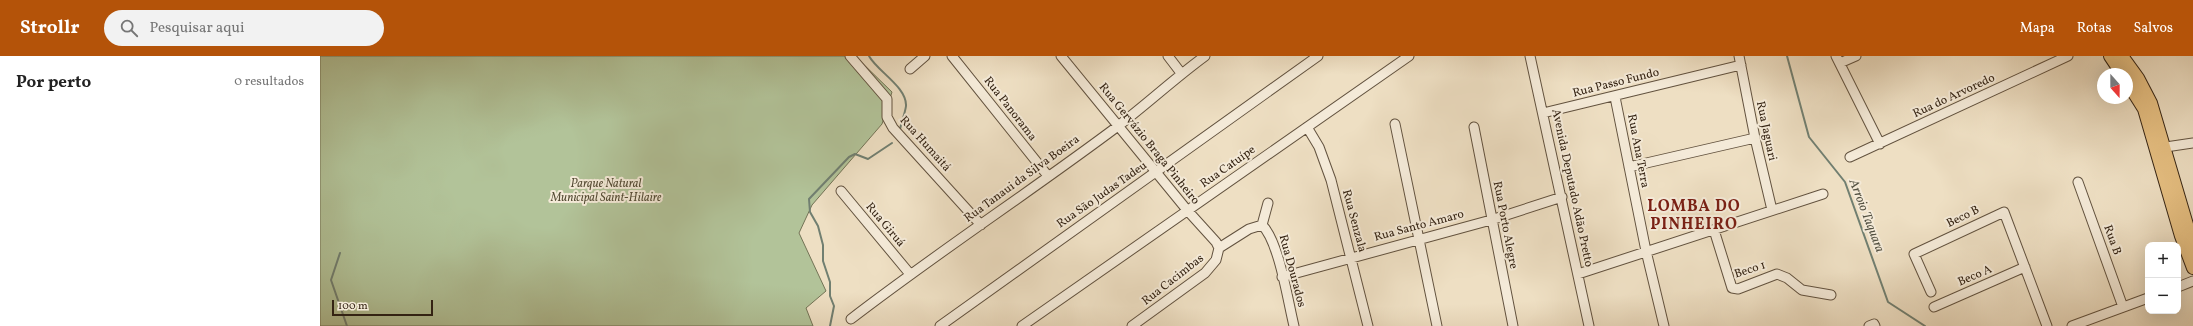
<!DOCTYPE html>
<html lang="pt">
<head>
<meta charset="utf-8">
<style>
  :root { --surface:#fff; --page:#f2f2f2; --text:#222; --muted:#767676; --line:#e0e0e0; --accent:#b45309 }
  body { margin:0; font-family:Vollkorn,serif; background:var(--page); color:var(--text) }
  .controls { position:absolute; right:12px; bottom:12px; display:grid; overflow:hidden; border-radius:8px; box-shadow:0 4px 16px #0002 }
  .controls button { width:36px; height:36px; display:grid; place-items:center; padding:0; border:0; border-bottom:1px solid var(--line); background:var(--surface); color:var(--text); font:20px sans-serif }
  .compass { position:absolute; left:1777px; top:12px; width:36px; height:36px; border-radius:50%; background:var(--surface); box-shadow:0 4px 16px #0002; rotate:159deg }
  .scale { position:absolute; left:12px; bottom:10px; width:101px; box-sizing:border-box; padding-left:4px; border:2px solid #342313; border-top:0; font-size:11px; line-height:14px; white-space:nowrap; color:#342313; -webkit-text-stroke:3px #f4ead8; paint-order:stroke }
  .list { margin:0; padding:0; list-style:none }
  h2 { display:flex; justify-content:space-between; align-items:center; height:52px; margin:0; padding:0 16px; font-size:17px }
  h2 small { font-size:13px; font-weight:400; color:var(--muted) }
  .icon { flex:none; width:22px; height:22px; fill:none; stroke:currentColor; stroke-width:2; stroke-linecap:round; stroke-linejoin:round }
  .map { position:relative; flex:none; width:1873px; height:270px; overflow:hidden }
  header { display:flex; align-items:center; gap:24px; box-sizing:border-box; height:56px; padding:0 20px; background:var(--accent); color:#fff }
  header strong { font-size:19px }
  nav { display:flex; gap:22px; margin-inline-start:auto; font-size:14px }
  .search { width:280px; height:36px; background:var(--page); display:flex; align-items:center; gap:10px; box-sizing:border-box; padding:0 14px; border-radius:22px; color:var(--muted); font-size:15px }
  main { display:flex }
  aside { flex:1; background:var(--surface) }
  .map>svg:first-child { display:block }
  .green { fill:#b2c399; stroke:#737356 }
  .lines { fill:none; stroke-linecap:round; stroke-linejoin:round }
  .stream { stroke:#717f71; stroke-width:2 }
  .minor-casing { stroke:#62523f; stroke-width:11 }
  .major-casing { stroke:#342313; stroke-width:14 }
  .minor { stroke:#f4ead8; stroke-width:9 }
  .major { stroke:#e7c082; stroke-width:12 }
  .labels { text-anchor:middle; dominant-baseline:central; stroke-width:4; stroke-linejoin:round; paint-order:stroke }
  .street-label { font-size:12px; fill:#342313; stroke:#f4ead8 }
  .park-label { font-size:12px; font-style:italic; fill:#544b34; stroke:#f4ead8 }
  .water-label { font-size:13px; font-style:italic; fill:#535142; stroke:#f4ead8 }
  .district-label { font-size:16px; font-weight:bold; letter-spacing:1px; fill:#7a1f14; stroke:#f4ead8 }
</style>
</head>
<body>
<header>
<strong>Strollr</strong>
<div class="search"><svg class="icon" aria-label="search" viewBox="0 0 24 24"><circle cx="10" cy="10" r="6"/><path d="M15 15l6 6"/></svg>Pesquisar aqui</div>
<nav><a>Mapa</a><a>Rotas</a><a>Salvos</a></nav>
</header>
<main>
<aside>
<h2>Por perto<small>0 resultados</small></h2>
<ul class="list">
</ul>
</aside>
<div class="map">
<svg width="1873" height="270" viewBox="0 0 1873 270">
  <rect width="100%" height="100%" fill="#eedfc3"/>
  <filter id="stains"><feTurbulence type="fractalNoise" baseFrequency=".005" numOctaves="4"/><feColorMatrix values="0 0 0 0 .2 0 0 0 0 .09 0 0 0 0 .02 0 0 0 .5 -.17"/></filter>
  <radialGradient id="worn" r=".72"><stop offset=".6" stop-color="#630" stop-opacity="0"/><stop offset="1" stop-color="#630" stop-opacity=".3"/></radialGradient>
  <!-- green -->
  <path class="green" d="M0,0h535l37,36 -10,32 -70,81 -13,28 27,58 -20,17 7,18h-493z"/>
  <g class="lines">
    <!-- stream -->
    <path class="stream" d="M549,0c8,15 38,31 37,50 -1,8 -5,16 -6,24
      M1467,0l22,81 36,45 43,120 37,24
      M20,197l-9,27 16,46
      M510,270l4,-20 -4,-10v-14l-7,-21v-16l-5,-19 -8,-14 -1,-13 40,-42 6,-3 13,5 24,-16"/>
    <defs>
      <path id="minor" d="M530,0l37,43v18l6,11 88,97
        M632,0l96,120
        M741,0l126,154 29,32 3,6
        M848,0l13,17
        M1210,0l59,270
        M1419,0l16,82 17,72
        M1516,0l44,88
        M1520,7l16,-7
        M590,13l15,-13
        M1295,41l31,154 18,75
        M1223,57l198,-48
        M1075,68l42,202
        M987,71l12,20 12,33 37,146
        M1154,71l39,199
        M1839,92l34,-5
        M1530,101l218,-101
        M1309,111l126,-29
        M1758,126l45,125
        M521,135l69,83
        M948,147l-6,22c17,16 26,77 32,101
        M1394,174l18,58 6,1 39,-15 10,4 15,12 29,5
        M1258,218l245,-80
        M962,221l209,-57 71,-23
        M1858,231l15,-6
        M1611,236l-17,-38 90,-42 43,114
        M1614,251l91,-40
        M531,263c87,-67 179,-127 267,-193 30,-23 57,-48 87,-70
        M620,270l378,-270
        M702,270l387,-270
        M812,270l73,-53 11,-13 3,-12 30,-19 13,-4
        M1549,270l5,-2 1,2
        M1752,270l76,-28"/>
      <path id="major" d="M1790,0l12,18
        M1802,0l16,22 13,25 42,142
        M1807,26l17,27 37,127 12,32"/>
    </defs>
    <!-- minor casing -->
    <use href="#minor" class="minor-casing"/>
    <!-- major casing -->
    <use href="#major" class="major-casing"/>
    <!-- minor -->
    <use href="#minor" class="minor"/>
    <!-- major -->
    <use href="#major" class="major"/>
  </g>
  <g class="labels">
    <!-- street labels -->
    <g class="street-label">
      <text transform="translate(1296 27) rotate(-14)">Rua Passo Fundo</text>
      <text transform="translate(1634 40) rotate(-25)">Rua do Arvoredo</text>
      <text transform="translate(690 53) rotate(52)">Rua Panorama</text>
      <text transform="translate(1446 75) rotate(78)">Rua Jaguari</text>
      <text transform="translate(605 88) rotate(48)">Rua Humaitá</text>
      <text transform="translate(829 88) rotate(51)">Rua Gervázio Braga Pinheiro</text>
      <text transform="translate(1318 95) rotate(79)">Rua Ana Terra</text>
      <text transform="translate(908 111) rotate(-35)">Rua Catuípe</text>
      <text transform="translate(702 123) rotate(-36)">Rua Tanaui da Silva Boeira</text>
      <text transform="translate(1252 132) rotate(78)">Avenida Deputado Adão Pretto</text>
      <text transform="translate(782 139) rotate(-35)">Rua São Judas Tadeu</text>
      <text transform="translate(1643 161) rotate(-26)">Beco B</text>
      <text transform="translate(1034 165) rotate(75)">Rua Senzala</text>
      <text transform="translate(565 169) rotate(50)">Rua Giruá</text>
      <text transform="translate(1185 169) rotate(79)">Rua Porto Alegre</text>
      <text transform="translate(1099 170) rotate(-15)">Rua Santo Amaro</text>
      <text transform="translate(1792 184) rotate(70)">Rua B</text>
      <text transform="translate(1430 214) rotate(-18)">Beco 1</text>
      <text transform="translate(972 215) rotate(75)">Rua Dourados</text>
      <text transform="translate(1655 220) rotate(-23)">Beco A</text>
      <text transform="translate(853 224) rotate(-38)">Rua Cacimbas</text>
    </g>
    <!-- park labels -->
    <g class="park-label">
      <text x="286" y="128">Parque Natural<tspan x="286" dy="14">Municipal Saint-Hilaire</tspan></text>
    </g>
    <!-- water labels -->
    <g class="water-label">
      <text transform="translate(1546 160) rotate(69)">Arroio Taquara</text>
    </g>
    <!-- district labels -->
    <g class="district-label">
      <text x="1374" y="151">LOMBA DO<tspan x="1374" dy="18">PINHEIRO</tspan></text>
    </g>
  </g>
  <rect width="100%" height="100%" filter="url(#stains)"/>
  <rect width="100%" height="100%" fill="url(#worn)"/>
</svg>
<div class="controls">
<button>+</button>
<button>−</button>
</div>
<svg class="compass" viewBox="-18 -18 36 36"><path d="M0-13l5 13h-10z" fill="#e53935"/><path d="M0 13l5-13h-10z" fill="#767676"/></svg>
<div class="scale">100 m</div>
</div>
</main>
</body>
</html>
